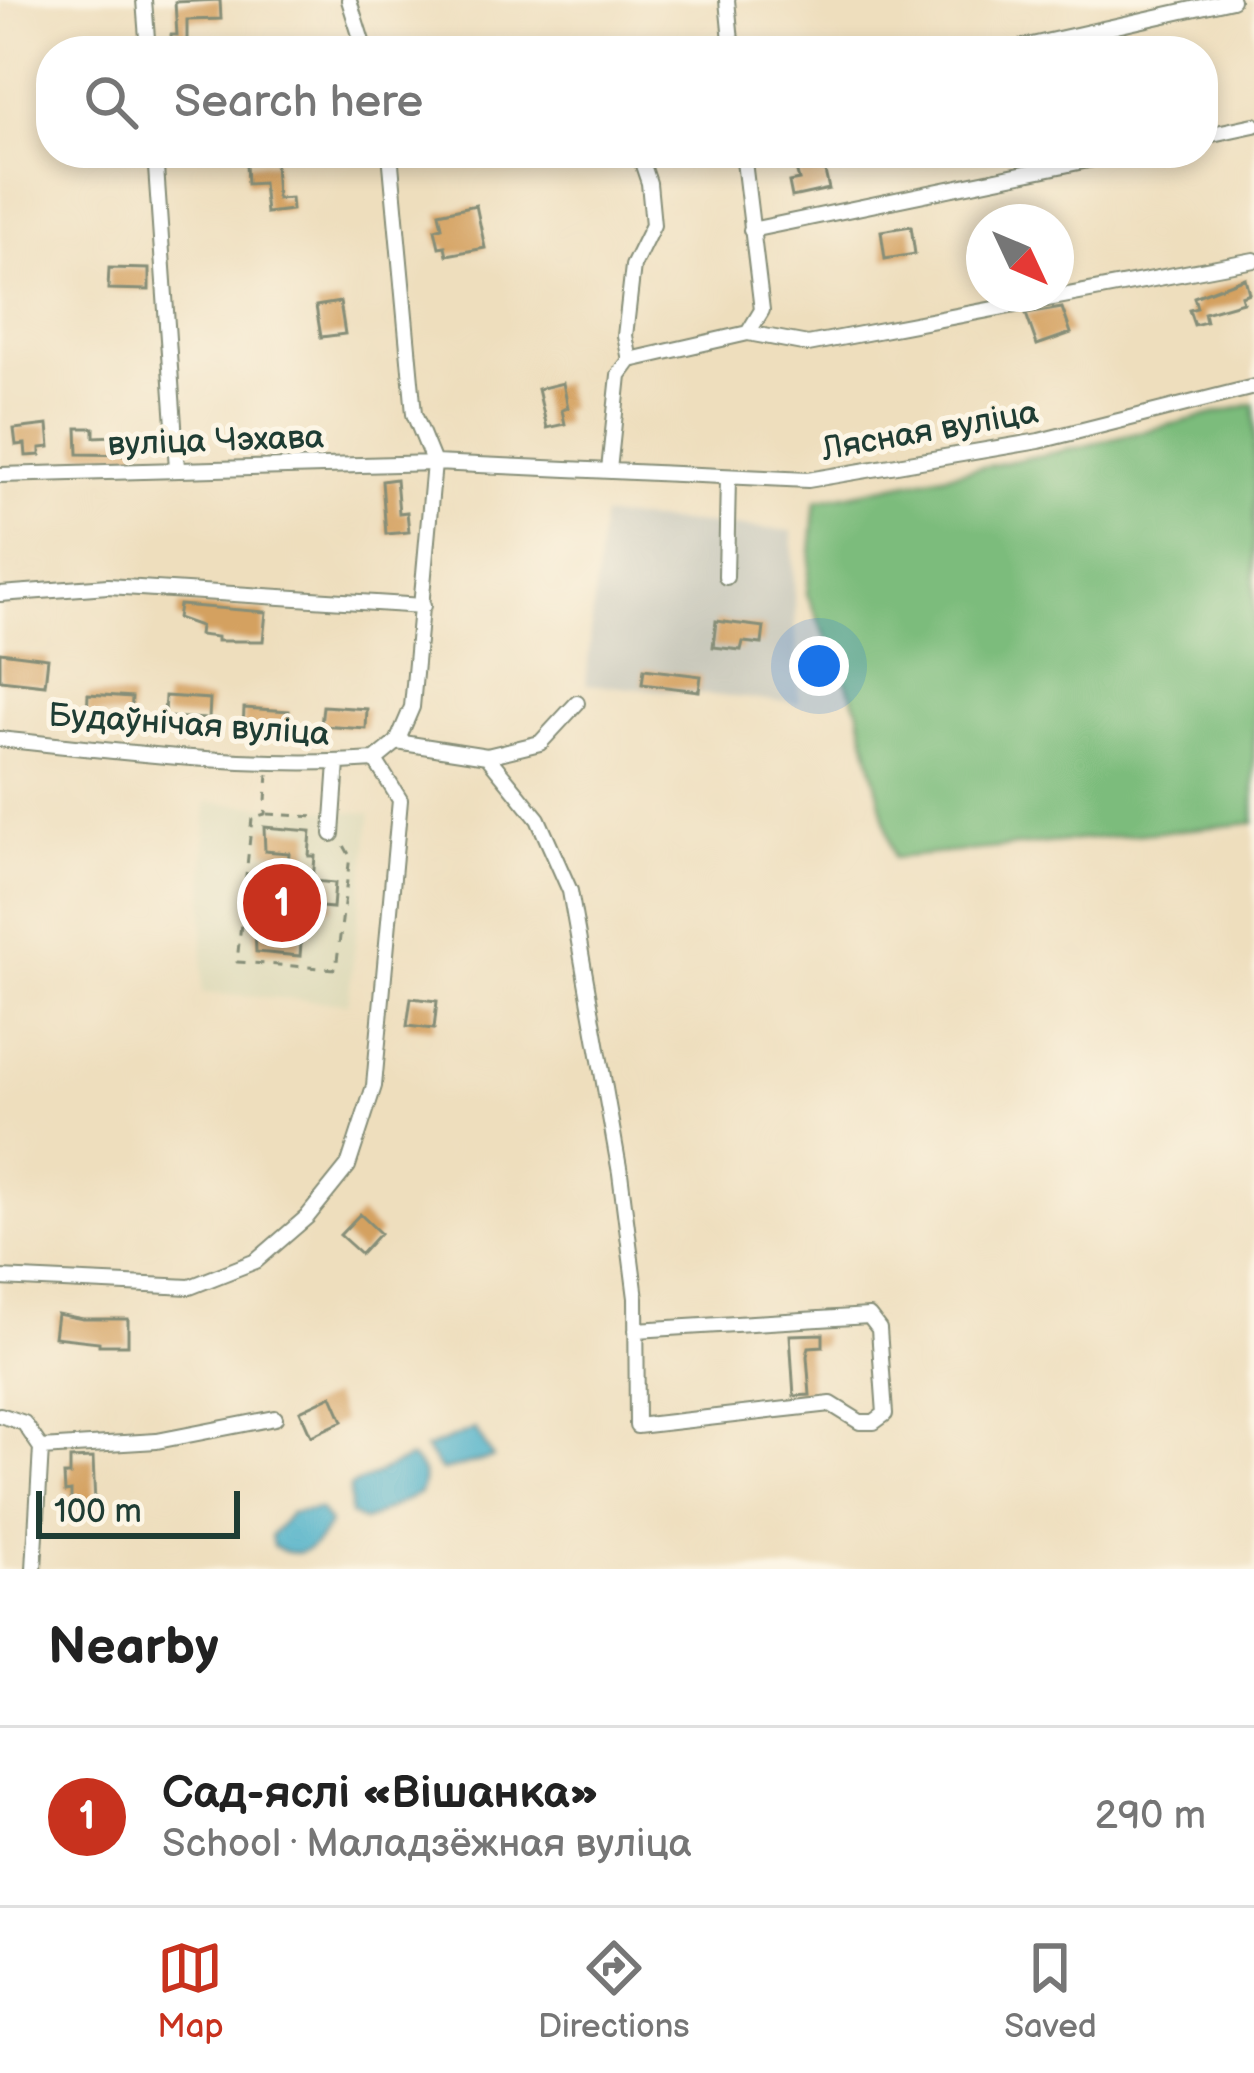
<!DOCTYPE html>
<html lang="en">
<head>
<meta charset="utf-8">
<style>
  :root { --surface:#fff; --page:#f6f6f6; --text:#222; --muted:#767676; --line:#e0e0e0; --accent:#c8321e }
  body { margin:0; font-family:"Balsamiq Sans",sans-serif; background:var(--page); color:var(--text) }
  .compass { position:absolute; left:966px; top:204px; width:108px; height:108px; border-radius:50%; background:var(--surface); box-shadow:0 6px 18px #0003; rotate:134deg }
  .scale { position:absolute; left:36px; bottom:30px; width:204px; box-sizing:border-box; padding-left:12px; border:6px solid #1f3d34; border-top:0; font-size:33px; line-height:42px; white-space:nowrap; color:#1f3d34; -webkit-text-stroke:9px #fcf5e5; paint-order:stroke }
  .you { position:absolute; left:819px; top:666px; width:42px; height:42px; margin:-30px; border:9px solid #fff; border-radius:50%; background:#1a73e8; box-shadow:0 0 0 18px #1a73e833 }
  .badge { display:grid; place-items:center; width:78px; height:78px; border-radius:50%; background:var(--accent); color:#fff; font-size:39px; font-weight:700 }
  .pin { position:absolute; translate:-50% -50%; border:6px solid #fff; box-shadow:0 3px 12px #0006 }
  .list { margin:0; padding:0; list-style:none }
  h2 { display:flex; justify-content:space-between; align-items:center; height:156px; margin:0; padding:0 48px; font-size:51px }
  h2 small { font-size:39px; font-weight:400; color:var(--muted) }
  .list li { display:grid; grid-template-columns:78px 1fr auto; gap:36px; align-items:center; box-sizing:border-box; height:180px; padding:0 48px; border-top:3px solid var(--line) }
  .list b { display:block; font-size:45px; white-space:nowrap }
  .list p { margin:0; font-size:39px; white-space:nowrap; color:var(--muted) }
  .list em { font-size:39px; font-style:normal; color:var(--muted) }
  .icon { flex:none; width:66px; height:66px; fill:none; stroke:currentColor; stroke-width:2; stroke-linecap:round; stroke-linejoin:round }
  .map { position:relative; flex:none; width:1254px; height:1569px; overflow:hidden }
  .search { position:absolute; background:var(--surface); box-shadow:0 6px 18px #0003; left:36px; right:36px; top:36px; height:132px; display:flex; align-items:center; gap:30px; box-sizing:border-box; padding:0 42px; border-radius:48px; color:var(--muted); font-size:45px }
  .sheet { height:336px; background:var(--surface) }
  nav { display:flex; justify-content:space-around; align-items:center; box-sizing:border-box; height:168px; border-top:3px solid var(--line); background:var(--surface); font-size:33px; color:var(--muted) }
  nav a { display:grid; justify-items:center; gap:6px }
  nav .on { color:var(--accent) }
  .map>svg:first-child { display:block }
  .built { fill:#ddd9b7 }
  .industrial { fill:#c5c5b8 }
  .forest { fill:#7cbc7c; stroke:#4e7c58; stroke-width:3 }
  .water { fill:#49afc8; stroke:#34767e; stroke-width:3 }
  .building { fill:#d4a161 }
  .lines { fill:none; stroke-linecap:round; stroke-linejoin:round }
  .minor-casing { stroke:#868e78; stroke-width:18 }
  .path { stroke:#868e78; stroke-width:3; stroke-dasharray:9 9; stroke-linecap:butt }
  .minor { stroke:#fff; stroke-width:14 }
  .labels { text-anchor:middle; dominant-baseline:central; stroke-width:10; stroke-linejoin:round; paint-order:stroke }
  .street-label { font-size:33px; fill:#1f3d34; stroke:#fcf5e5 }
</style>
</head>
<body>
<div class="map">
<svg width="1254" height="1569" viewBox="0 0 1254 1569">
  <rect width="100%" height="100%" fill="#fcf5e5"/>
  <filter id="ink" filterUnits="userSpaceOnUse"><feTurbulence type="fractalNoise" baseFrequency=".00833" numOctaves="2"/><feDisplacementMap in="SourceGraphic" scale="24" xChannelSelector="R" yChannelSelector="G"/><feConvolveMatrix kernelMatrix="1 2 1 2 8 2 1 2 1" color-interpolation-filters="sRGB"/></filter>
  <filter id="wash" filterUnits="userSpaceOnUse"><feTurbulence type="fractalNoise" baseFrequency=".004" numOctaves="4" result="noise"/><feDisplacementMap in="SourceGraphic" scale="48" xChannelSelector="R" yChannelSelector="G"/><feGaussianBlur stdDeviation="2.7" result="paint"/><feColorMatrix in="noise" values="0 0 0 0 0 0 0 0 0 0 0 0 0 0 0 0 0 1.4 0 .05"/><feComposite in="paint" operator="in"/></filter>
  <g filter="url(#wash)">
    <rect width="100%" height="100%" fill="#eedebd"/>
    <!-- built -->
    <path class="built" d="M206,802l165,11 -23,190 -146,-10z"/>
    <!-- industrial -->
    <path class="industrial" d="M602,516l190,15 7,172 -213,-19z"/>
    <!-- forest -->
    <path class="forest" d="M1254,404v419l-360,35 -35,-147 -52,-117 9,-93 265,-54z"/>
    <!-- water -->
    <path class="water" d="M475,1429l18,29 -52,13 -16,-22z
      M410,1458c14,11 17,18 10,35l-56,28 -14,-7v-27z
      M319,1509l11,14c-13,25 -30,39 -57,23l-2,-10 19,-23z"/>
    <g id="blocks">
      <!-- building -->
      <path class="building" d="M220,0l1,19 -34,1v31h-15l-1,-16h6l-2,-33z
        M275,162l2,37 14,-1 1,12 -26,3 -3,-30 -16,1 -1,-20z
        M823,163l6,26 -37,8 -3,-15 10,-2 -3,-11z
        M476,205l9,43 -38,7 -2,-9 -6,1 -4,-18 7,-2 -3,-14z
        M911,226l4,28 -30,5 -4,-28z
        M109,268l40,1v21l-41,-1z
        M1245,278l4,15 -8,3 2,6 -39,11 2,9 -12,3 -5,-15 8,-2 -3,-11z
        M340,302l5,32 -24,3 -5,-31z
        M1062,308l9,25 -34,12 -11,-31z
        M563,383l5,25 -6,2 3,14 -18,4 -9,-39z
        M48,425l2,22 -10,1v7l-14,1 -1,-12 -9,1 -2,-16z
        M77,428h17v9l42,-2 1,20 -59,-1z
        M396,479l3,34 8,-1 2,20 -23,2 -4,-53z
        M179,605l87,7 -3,29h-46v-4l-18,-2 1,-9 -23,-8z
        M716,621l48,6 -2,17 -19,-2 -2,8 -28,-3z
        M0,652l48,6 -3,27 -45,-5z
        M644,669l57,7 -2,15 -57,-7z
        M88,694l44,3 -1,20 -44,-3z
        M165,696l45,3 -1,20 -45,-2z
        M323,706l44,3 -1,20 -45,-3z
        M244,708l45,3 -1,20 -45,-3z
        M264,827l47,4 -2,25h6l-2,25 22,2 -2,25 -23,-2 -2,24 -6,-1 -2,27 -44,-4 -1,-26 27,2 2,-26 -23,-2 -1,-24 27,2 2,-25 -24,-2z
        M411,998l26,3 -3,28 -27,-3z
        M360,1214l20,19 -19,21 -21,-19z
        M57,1314l26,5h45v26h-29v-3l-45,-5z
        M823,1334v12l-14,1 -2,9 3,39 -16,1 -4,-61z
        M332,1396l11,25 -32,15 -11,-25z
        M93,1458l2,46h-24v-13l-6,1 -1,-17h6v-16z"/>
    </g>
  </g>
  <g filter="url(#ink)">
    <use href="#blocks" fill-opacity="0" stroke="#868e78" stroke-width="3"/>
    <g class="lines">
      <defs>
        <path id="minor" d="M144,0l4,51
          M349,0l16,51
          M727,0l5,51
          M1005,51l227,-51
          M1203,136l51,-11
          M155,153l22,315
          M751,230l371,-77
          M748,333l60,11 446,-84
          M630,360l-5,-24 8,-70 20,-41 -4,-42 -10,-30
          M609,470l10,-95 11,-15 118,-27 14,-23 -19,-157
          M0,475l434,-12 374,17 231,-39 215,-54
          M726,577l2,-100
          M0,594l108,-8 315,20
          M0,739c123,13 251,30 375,21
          M397,742l90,14 53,-13 37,-40
          M487,756l51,63 32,72 50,282 16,125 1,128 194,-22 29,18h14l11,-8 -6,-85 -10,-13 -233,14
          M375,760l22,-18 15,-35 22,-244 -20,-49 -24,-261
          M332,834l5,-71
          M0,1278l190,9 66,-26 51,-44 41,-51 26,-80 26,-286 -25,-40
          M0,1415l24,8 17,25 -7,121
          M41,1448l116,-7 118,-23"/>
      </defs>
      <!-- minor casing -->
      <use href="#minor" class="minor-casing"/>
      <!-- path -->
      <path class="path" d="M268,774l-3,40 -13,4 -15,144 99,7 14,-113 -8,-14
        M267,814l50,3"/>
      <!-- minor -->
      <use href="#minor" class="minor"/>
    </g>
  </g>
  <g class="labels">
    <!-- street labels -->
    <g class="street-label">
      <text transform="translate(930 431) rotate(-10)">Лясная вуліца</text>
      <text transform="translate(216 441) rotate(-2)">вуліца Чэхава</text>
      <text transform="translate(189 725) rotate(4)">Будаўнічая вуліца</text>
    </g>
  </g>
</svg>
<svg class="compass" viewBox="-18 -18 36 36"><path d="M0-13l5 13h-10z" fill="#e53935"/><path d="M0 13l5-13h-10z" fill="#767676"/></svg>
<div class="scale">100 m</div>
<div class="you"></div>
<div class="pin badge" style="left:282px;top:903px">1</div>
<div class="search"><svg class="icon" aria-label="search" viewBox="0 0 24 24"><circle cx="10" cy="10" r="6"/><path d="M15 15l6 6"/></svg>Search here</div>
</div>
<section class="sheet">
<h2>Nearby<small></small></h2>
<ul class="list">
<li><span class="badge">1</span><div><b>Сад-яслі «Вішанка»</b><p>School · Маладзёжная вуліца</p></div><em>290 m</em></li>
</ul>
</section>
<nav>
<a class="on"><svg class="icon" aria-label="map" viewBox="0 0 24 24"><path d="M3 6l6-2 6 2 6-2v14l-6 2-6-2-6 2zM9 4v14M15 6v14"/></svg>Map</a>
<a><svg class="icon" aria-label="directions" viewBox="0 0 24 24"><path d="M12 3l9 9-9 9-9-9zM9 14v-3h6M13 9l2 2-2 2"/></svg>Directions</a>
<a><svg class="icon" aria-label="saved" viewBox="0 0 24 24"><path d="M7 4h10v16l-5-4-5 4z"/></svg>Saved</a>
</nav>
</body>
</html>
